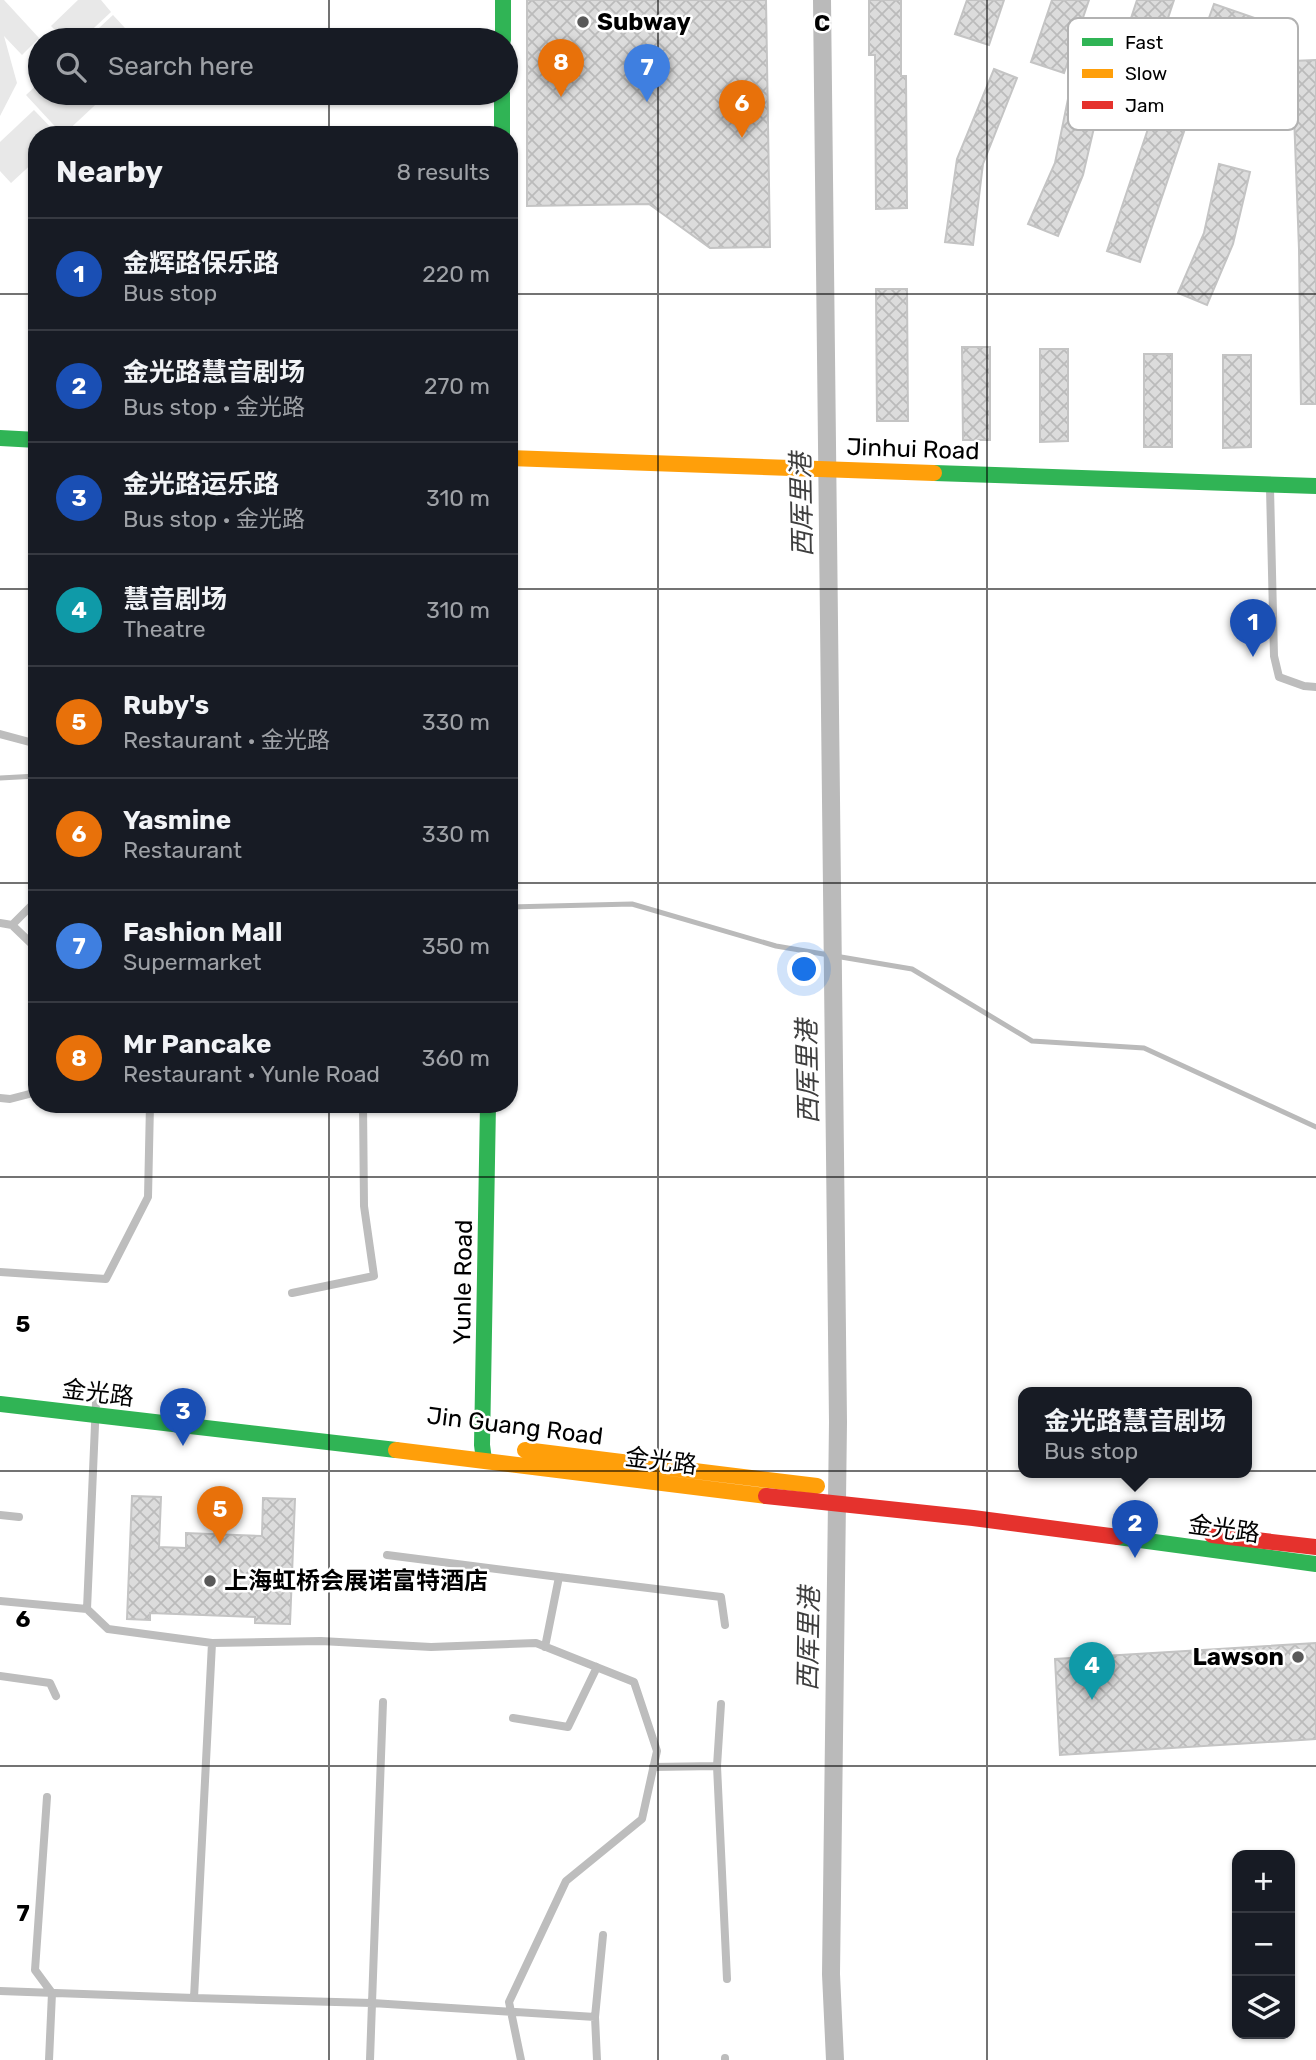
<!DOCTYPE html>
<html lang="en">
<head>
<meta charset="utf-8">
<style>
  :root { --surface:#171b24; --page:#20242c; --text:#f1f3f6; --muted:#9ea1a6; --line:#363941; --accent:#adaeaf }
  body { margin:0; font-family:Rubik,"Noto Sans SC",sans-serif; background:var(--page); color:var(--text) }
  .controls { position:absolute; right:21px; bottom:21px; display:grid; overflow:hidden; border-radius:14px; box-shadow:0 2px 5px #0004 }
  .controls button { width:63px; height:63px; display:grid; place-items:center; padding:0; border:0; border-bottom:2px solid var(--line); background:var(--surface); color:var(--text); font:35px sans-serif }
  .you { position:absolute; left:805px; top:970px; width:24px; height:24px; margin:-18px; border:5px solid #fff; border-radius:50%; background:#1a73e8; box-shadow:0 0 0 10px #1a73e833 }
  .badge { display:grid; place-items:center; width:46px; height:46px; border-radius:50%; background:var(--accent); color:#fff; font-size:23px; font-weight:700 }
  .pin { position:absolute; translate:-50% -58px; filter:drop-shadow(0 2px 4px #0008) }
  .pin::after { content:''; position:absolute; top:37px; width:24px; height:21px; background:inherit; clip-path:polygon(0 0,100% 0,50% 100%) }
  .popup { position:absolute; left:1018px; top:1387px; width:234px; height:91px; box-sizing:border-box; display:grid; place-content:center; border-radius:14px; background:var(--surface); filter:drop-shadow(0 2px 5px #0005); font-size:23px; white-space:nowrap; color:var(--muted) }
  .popup b { font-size:26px; color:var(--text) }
  .popup::after { content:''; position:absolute; left:50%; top:100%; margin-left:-14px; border:14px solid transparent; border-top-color:var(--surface) }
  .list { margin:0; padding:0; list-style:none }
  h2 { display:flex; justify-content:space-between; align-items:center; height:91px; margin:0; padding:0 28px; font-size:30px }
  h2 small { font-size:23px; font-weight:400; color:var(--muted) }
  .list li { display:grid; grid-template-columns:46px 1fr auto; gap:21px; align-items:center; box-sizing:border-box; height:112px; padding:0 28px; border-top:2px solid var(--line) }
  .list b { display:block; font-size:26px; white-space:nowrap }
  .list p { margin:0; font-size:23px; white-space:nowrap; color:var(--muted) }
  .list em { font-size:23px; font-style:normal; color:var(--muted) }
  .icon { flex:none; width:38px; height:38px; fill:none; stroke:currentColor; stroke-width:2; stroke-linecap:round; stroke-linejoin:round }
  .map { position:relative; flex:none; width:1316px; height:2060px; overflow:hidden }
  .search { position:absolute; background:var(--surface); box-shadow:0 2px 5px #0004; left:28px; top:28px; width:490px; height:77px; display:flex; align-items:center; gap:18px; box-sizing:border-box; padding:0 24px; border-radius:38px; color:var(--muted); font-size:26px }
  .panel { position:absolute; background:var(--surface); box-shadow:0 2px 5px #0004; left:28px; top:126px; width:490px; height:987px; border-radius:28px }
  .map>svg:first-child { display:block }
  .park { fill:#e8e8e8 }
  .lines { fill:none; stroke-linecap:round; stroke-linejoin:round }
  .stream { stroke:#bababa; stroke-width:5 }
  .canal { stroke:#bababa; stroke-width:18 }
  .building { fill:url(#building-cross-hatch); stroke:#c4c4c4; stroke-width:2 }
  .lane { stroke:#bdbdbd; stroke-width:8 }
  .fast { stroke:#30b455; stroke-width:16 }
  .slow { stroke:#ff9f0a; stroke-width:16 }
  .jam { stroke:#e5322d; stroke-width:16 }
  .grid { fill:none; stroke:#000; stroke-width:2; stroke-opacity:0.55 }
  .poi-dot { fill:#595959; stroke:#fff; stroke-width:2.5 }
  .labels { text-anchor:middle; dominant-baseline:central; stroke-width:5; stroke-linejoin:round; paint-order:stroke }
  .poi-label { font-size:24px; font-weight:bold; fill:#000; stroke:#fff; text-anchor:start }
  .street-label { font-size:24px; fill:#000; stroke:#fff }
  .water-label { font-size:26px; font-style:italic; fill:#3e3e3e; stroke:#fff }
  .key { fill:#fff; stroke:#b2b2b2; stroke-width:2 }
  .key-label { font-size:19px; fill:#000 }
  .grid-label { font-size:23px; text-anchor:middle; font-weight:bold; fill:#000; stroke:#fff; stroke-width:5; stroke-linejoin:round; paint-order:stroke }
</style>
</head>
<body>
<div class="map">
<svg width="1316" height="2060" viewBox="0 0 1316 2060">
  <defs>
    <pattern id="building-cross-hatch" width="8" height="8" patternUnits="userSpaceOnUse" patternTransform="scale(1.75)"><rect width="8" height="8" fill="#dcdcdc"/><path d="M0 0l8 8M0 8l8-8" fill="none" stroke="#bbb"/></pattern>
  </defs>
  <rect width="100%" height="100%" fill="#fff"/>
  <!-- park -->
  <path class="park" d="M0,0h4l35,38 -17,17 -18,-19 13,47 -17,33z
    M78,0h23l10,12 -30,28h-16l-14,-14z
    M113,15l23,25h-50z
    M40,82v11h68l-45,42 -37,-40z
    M34,110l24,25h-21v24l-26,24 -11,-12v-29z"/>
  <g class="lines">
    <!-- stream -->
    <path class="stream" d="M0,778l37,-2
      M509,907l123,-3 144,42 136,23 120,72 112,7 172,79"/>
    <!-- canal -->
    <path class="canal" d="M822,0l16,1422 -7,552 4,86"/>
  </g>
  <!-- building -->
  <path class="building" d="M527,0h239l4,247 -60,1 -61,-44 -122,2z
    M869,0h32v76h5l1,132 -31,1 -1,-154h-6z
    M967,0h37l-15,45 -34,-11z
    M1052,0h37l-25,73 -33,-11z
    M1137,0h37l-33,99 -33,-11z
    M1214,4l41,14 -35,103 -29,-10 -51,151 -33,-11 45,-134 11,3 33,-94 9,3z
    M1316,60v344h-15l-2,-155 -7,-188z
    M994,69l23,9 -34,86 -10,81 -28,-3 12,-83z
    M1069,94l31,8 -17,73 -25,61 -30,-12 27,-61z
    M1219,164l31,8 -17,72 -26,61 -29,-12 26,-60z
    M876,289h31l1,132h-31z
    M962,347h28v93h-27z
    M1040,349h28v92l-28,1z
    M1144,354h28v93h-28z
    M1223,355h28v92l-28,1z
    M132,1496l29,1 -2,50 27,1v-15l76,3 1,-38 32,1 -5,125 -35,-1v-6l-105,-4v7l-23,-1z
    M1316,1643v96l-256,16 -5,-96z"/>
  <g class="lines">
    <!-- lane -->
    <path class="lane" d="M1270,488l4,168 5,21 25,9 12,1
      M0,734l37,10
      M0,923l12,2 25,24
      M12,925l25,-25
      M0,1098l10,1 27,-7
      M0,1272l106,7 42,-82 2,-93
      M292,1293l82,-17 -10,-70 -1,-102
      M0,1515l19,2
      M387,1555l172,22 -14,70
      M559,1577l162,20 4,28
      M0,1601l87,8 21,20 104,14 109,-2 110,6 105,-4 98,39 23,69 -15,68 -76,62 -57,121 12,58
      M87,1609l9,-207
      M212,1643l-18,355 178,5 -2,57
      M0,1676l50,7 6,13
      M383,1702l-11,301 223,14 2,43
      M513,1718l55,9 29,-60
      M717,1766l10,213
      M653,1767l64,-1 4,-62
      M47,1797l-12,173 17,23 -3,67
      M0,1991l194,7
      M595,2017l8,-82
      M725,2058v2"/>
    <!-- fast -->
    <path class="fast" d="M503,0v40
      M502,93v42
      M0,438l37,2
      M934,473l382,13
      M0,1404l396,46
      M484,1460l-2,-15 6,-341
      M1118,1537l198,27"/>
    <!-- slow -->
    <path class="slow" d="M509,458l425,15
      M396,1450l370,46
      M525,1450l292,36"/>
    <!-- jam -->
    <path class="jam" d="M766,1496l207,22 145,19
      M1212,1535l104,12"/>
  </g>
  <!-- grid -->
  <path class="grid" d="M329,0v40M658,0v2060M987,0v2060M329,93v42M0,294h37M509,294h807M0,589h37M509,589h807M0,883h37M509,883h807M329,1104v956M0,1177h1316M0,1471h1316M0,1766h1316"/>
  <!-- markers -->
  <g class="poi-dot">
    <circle cx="583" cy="22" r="7"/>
    <circle cx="210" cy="1581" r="7"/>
    <circle cx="1298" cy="1657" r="7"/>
  </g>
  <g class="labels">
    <!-- poi labels -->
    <g class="poi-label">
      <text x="597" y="22">Subway</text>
      <text x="224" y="1581">上海虹桥会展诺富特酒店</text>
      <text x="1284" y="1657" text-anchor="end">Lawson</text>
    </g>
    <!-- street labels -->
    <g class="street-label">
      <text transform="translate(913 449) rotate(2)">Jinhui Road</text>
      <text transform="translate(463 1282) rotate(-89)">Yunle Road</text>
      <text transform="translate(98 1393) rotate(7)">金光路</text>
      <text transform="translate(515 1426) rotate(7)">Jin Guang Road</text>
      <text transform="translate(661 1461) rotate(7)">金光路</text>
      <text transform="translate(1224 1529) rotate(8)">金光路</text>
    </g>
    <!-- water labels -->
    <g class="water-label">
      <text transform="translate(802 505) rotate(-91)">西厍里港</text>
      <text transform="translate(808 1072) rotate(-91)">西厍里港</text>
      <text transform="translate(809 1639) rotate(-89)">西厍里港</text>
    </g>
  </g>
  <!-- legend -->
  <rect x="1068" y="18" width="230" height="112" rx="10" class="key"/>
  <rect x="1082" y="38" width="31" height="8" fill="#30b455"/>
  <rect x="1082" y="69" width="31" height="9" fill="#ff9f0a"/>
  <rect x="1082" y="101" width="31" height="8" fill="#e5322d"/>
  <g class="key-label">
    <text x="1125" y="49">Fast</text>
    <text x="1125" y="80">Slow</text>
    <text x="1125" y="112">Jam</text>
  </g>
  <g class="grid-label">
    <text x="822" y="31">C</text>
    <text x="23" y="1332">5</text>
    <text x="23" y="1627">6</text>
    <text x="23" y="1921">7</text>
  </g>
</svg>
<div class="controls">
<button>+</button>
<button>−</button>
<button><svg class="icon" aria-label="layers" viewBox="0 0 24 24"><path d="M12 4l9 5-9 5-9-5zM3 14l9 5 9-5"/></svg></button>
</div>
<div class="you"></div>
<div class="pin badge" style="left:1253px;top:657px;background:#1a4fb4">1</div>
<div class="pin badge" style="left:1135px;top:1558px;background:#1a4fb4">2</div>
<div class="popup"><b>金光路慧音剧场</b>Bus stop</div>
<div class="pin badge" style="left:183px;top:1446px;background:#1a4fb4">3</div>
<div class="pin badge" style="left:1092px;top:1700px;background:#0f9aa8">4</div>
<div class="pin badge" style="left:220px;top:1544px;background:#e8710a">5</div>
<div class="pin badge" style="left:742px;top:138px;background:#e8710a">6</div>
<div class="pin badge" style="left:647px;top:102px;background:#3f7fe0">7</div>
<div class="pin badge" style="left:561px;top:97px;background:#e8710a">8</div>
<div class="search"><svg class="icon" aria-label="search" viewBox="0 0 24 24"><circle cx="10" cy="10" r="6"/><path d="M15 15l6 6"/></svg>Search here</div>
<section class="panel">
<h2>Nearby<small>8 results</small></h2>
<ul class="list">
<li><span class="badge" style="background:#1a4fb4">1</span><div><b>金辉路保乐路</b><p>Bus stop</p></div><em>220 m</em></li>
<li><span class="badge" style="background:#1a4fb4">2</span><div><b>金光路慧音剧场</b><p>Bus stop · 金光路</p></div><em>270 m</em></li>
<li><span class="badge" style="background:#1a4fb4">3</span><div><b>金光路运乐路</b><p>Bus stop · 金光路</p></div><em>310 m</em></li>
<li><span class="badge" style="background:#0f9aa8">4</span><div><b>慧音剧场</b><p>Theatre</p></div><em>310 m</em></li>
<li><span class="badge" style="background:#e8710a">5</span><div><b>Ruby's</b><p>Restaurant · 金光路</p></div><em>330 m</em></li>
<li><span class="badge" style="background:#e8710a">6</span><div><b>Yasmine</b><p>Restaurant</p></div><em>330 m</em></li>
<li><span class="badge" style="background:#3f7fe0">7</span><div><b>Fashion Mall</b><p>Supermarket</p></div><em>350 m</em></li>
<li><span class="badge" style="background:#e8710a">8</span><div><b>Mr Pancake</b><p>Restaurant · Yunle Road</p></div><em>360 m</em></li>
</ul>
</section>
</div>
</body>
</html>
